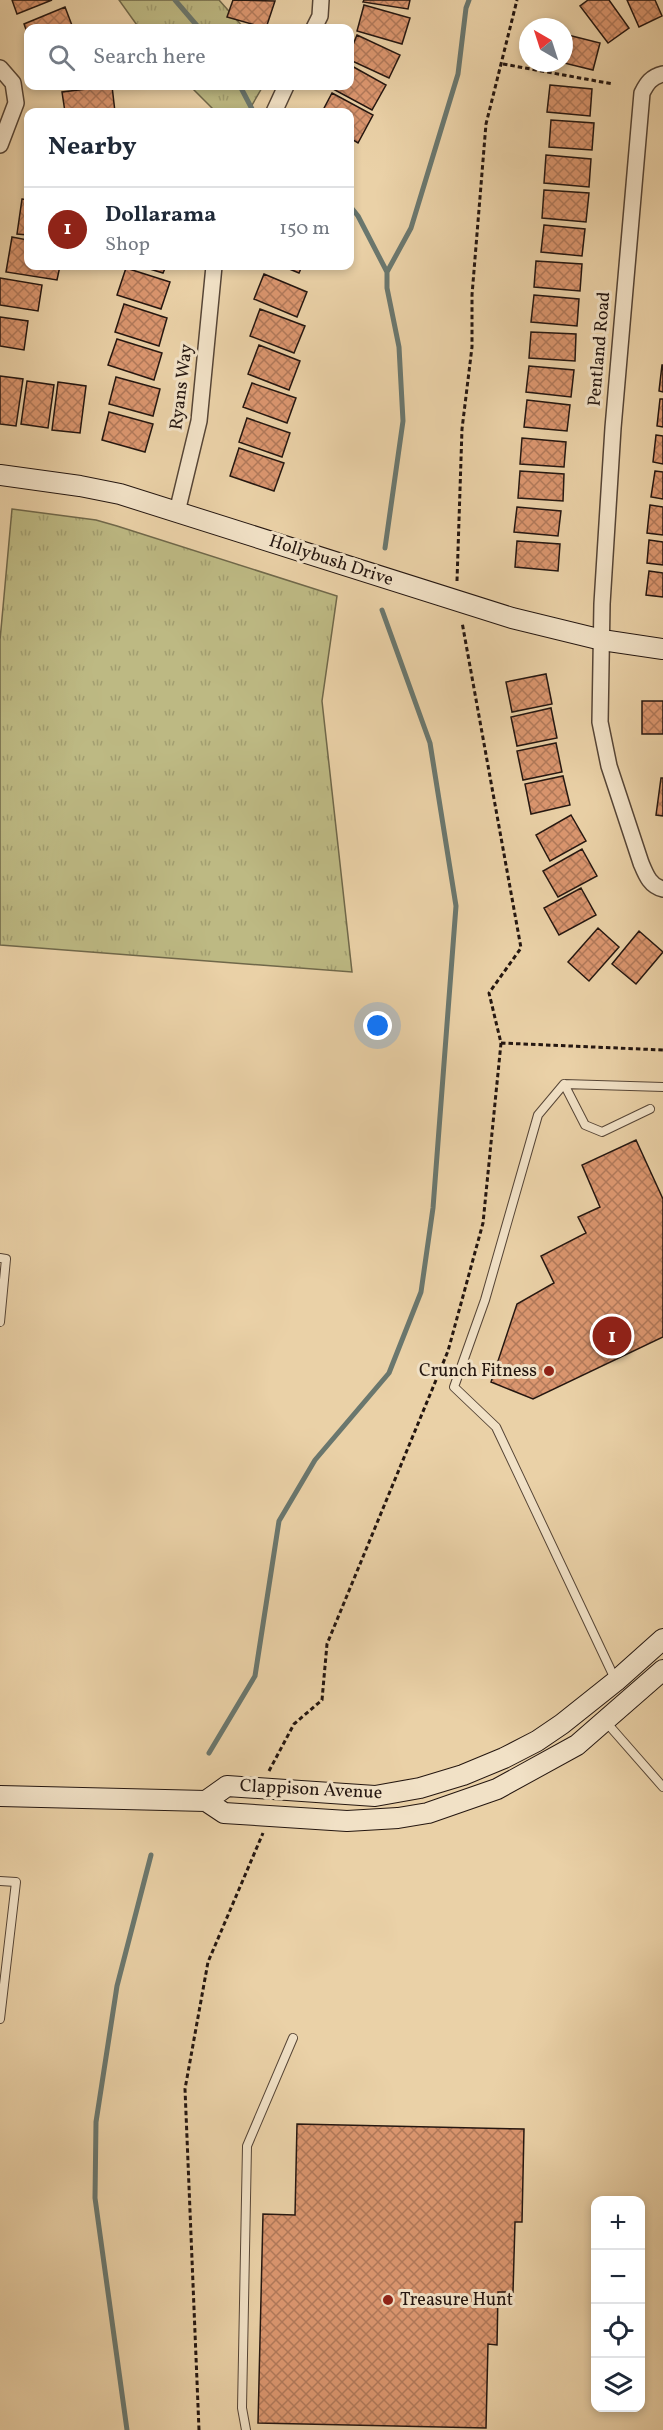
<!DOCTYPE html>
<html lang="en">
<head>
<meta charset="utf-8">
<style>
  :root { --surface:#fff; --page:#f2f2f3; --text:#1f2937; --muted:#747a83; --line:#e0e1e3; --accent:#8f2418 }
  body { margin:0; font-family:Vollkorn,serif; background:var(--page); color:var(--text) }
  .controls { position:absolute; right:18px; bottom:18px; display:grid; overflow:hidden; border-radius:12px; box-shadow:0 3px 9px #0003 }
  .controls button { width:54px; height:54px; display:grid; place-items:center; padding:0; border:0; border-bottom:2px solid var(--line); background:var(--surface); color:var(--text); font:30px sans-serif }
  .compass { position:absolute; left:519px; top:18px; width:54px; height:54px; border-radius:50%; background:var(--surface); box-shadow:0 3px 9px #0003; rotate:321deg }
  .you { position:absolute; left:378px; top:1026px; width:21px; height:21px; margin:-15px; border:4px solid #fff; border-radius:50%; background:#1a73e8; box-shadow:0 0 0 9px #1a73e833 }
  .badge { display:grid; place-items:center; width:39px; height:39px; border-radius:50%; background:var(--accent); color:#fff; font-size:20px; font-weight:700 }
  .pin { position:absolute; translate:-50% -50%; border:3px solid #fff; box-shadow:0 2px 6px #0006 }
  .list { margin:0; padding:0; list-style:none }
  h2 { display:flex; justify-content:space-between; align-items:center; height:78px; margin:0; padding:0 24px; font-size:26px }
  h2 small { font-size:20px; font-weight:400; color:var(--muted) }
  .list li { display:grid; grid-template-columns:39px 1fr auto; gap:18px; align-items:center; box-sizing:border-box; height:84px; padding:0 24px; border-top:2px solid var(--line) }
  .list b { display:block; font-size:22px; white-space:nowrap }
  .list p { margin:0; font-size:20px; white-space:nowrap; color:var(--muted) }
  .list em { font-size:20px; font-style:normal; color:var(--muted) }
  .icon { flex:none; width:33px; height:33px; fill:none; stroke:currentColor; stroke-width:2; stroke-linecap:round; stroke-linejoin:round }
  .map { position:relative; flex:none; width:663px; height:2430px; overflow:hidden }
  .search { position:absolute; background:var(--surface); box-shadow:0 3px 9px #0003; left:24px; top:24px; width:330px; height:66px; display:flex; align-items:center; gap:15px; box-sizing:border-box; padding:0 21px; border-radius:12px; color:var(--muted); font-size:22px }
  .panel { position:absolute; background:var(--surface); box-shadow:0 3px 9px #0003; left:24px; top:108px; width:330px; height:162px; border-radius:12px }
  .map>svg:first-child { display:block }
  .park { fill:url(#park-tufts); stroke:#70684a; stroke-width:1.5 }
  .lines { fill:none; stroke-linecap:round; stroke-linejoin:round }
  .stream { stroke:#6a776e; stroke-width:5 }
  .building { fill:url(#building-cross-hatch); stroke:#241610; stroke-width:1.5 }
  .lane-casing { stroke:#564536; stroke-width:10 }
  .street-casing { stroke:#564536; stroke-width:18 }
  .secondary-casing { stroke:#241610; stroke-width:22 }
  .path { stroke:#241610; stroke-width:3; stroke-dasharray:4.5 3; stroke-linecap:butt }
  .lane { stroke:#f1e1c6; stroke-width:8 }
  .street { stroke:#f1e1c6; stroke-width:15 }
  .secondary { stroke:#f1e1c6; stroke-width:20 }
  .poi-dot { fill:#8f2418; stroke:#f1e1c6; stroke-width:2 }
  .labels { text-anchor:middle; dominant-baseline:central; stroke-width:6; stroke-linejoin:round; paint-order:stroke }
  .street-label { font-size:18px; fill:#241610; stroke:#f1e1c6 }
  .poi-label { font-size:18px; fill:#241610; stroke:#f1e1c6; text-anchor:end }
</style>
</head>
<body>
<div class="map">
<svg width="663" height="2430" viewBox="0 0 663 2430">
  <defs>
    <pattern id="park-tufts" width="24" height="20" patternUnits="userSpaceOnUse" patternTransform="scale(1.5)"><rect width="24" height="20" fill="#bdb983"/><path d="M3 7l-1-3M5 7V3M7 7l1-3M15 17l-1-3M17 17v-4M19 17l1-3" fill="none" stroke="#a29e70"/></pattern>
    <pattern id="building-cross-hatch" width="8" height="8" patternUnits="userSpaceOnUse" patternTransform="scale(1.5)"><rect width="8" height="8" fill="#db966f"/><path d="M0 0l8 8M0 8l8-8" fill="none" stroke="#b1795a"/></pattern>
  </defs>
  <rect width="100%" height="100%" fill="#ead1a7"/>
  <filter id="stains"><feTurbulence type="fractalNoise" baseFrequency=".00333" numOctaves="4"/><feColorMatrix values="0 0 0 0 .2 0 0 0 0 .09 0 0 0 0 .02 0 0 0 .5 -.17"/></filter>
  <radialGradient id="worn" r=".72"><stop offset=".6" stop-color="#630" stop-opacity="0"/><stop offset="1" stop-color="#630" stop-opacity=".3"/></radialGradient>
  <!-- park -->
  <path class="park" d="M119,0h100l25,28h-105z
    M190,86h73l-15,26h-32z
    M12,509l84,11 21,6 220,70 -15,105 30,271 -352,-27v-305z"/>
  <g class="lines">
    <!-- stream -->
    <path class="stream" d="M175,0l24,28
      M240,86l12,23
      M350,206l8,10 29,56v16l12,59 4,74 -18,127
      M387,272l24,-44 47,-154 8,-66 3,-8
      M209,1753l46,-77 24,-155 36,-61 74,-87 32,-81 12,-84 23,-302 -26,-163 -48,-133
      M127,2430l-32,-232 1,-76 21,-136 34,-131"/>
  </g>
  <!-- building -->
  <path class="building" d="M12,0h40l-35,14z
    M233,0l42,1 -9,27 -39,-11z
    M364,0h46l-2,9 -45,-7z
    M588,0h21l20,28 -21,15 -28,-37z
    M627,0h28l7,16 -23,11z
    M364,5l46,13 -8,26 -45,-13z
    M65,7l8,21h-45v7l-4,-11z
    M564,34l36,9 -7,27 -29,-7z
    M357,35l43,20 -11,23 -39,-18v-8z
    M350,65l36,20 -14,25 -39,-21 2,-3h15z
    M550,85l42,4 -2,27 -43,-4z
    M112,86l3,26h-50l-3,-20z
    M332,93l41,22 -15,28 -8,-5v-26h-28z
    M551,120l43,3 -2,27 -43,-3z
    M546,155l45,4 -2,28 -45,-4z
    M544,190l45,3 -3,29 -44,-4z
    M22,199l6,1v35l-11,-1z
    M544,225l41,4 -3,27 -41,-4z
    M12,237l16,3v26h32l-3,14 -51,-8z
    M536,261l46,3 -2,27 -46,-4z
    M140,266h26l-3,7z
    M282,266h20l-3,7z
    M126,268l44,14 -9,27 -44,-14z
    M264,274l43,18 -10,25 -43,-18z
    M0,278l42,7 -4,26 -38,-6z
    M534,295l45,4 -2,27 -46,-4z
    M124,304l43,14 -8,28 -44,-14z
    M260,309l45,17 -11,27 -44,-17z
    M0,317l28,4 -4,29 -24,-4z
    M531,332l45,2 -1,27 -46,-3z
    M117,339l45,14 -8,27 -46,-15z
    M259,345l41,16 -11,29 -41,-16z
    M662,365h1v27l-4,-1z
    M529,366l45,4 -3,27 -45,-5z
    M0,376l23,3 -7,47 -16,-2z
    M116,377l44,12 -7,27 -44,-12z
    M27,381l27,4 -6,43 -27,-4z
    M58,382l28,4 -6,47 -28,-3z
    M252,383l44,15 -9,25 -44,-16z
    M660,399h3v28l-6,-1z
    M527,400l43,5 -3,26 -43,-4z
    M109,412l44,12 -8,28 -43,-12z
    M247,418l43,15 -8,24 -43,-15z
    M656,435l7,1v28l-10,-2z
    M522,438l44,4 -2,25 -44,-3z
    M239,448l45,15 -10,28 -44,-15z
    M520,471l44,3 -1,27 -45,-3z
    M655,471l8,1v27l-12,-2z
    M650,505l13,2v28l-16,-2z
    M517,507l44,4 -3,25 -44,-4z
    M649,540l14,2v23l-16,-2z
    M517,541l43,3 -2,27 -43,-4z
    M649,571l14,2v24l-17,-2z
    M546,674l6,30 -40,8 -6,-30z
    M642,701h21v33h-21z
    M551,708l6,30 -40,8 -6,-29z
    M556,743l6,29 -39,8 -6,-29z
    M563,776l7,29 -39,9 -6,-30z
    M661,778h2v38l-7,-1z
    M571,815l15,26 -36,20 -14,-26z
    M582,849l15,27 -39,21 -15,-26z
    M581,888l15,27 -37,20 -15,-27z
    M598,928l21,19 -30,34 -21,-19z
    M639,931l24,21 -27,32 -24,-20z
    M636,1140l27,59v138l-130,62 -42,-17 26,-78 37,-21 -13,-27 45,-23 -8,-16 22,-10 -18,-42z
    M297,2124l227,5 -2,93h-7l-2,70h-15l-1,53 -9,-1 -2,84 -228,-5 5,-209 32,1z"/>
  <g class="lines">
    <defs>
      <path id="lane" d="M564,1084l21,41 17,7 48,-23
        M0,1258l6,1 -6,63
        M615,1679l-119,-252 -42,-40 31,-87 53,-185 26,-31 99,3
        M606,1722l57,65
        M0,1881l16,1 -16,137
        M246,2430l-4,-22 5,-262 46,-108"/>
      <path id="street" d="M314,28l6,-12 1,-16
        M0,68l13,15 3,20 -16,42
        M663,74c-12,3 -16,9 -21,19l-29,335 -11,176 -2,118 9,44 32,97c5,12 9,23 22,26
        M274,112l12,-26
        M177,512l22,-91 15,-155"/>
      <path id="secondary" d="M0,475l80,11 40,8 392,124 90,22 61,9
        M0,1796l206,5 18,12 123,8 51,-3 30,-5 69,-24 80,-44 86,-75
        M206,1801l21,-15 148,10 45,-8 43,-13 41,-17 33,-17 25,-17 54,-43 47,-42"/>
    </defs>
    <!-- lane casing -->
    <use href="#lane" class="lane-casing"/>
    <!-- street casing -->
    <use href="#street" class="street-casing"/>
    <!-- secondary casing -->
    <use href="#secondary" class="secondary-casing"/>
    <!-- path -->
    <path class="path" d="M503,64l110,20
      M457,581l5,-152 10,-82v-52l14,-171 31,-124
      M501,1043l162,7
      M269,1771l25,-47 28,-24 5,-56 121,-293 35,-128 18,-180 -12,-50 32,-45 -59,-326
      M199,2430l-14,-341 23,-127 55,-129"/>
    <!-- lane -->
    <use href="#lane" class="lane"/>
    <!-- street -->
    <use href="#street" class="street"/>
    <!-- secondary -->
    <use href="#secondary" class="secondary"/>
  </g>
  <!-- markers -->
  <g class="poi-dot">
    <circle cx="549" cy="1371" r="6"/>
    <circle cx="388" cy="2300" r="6"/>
  </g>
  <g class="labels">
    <!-- street labels -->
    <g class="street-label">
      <text transform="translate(600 349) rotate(-85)">Pentland Road</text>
      <text transform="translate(182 387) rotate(-83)">Ryans Way</text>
      <text transform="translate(331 561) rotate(18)">Hollybush Drive</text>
      <text transform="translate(311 1790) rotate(3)">Clappison Avenue</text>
    </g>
    <!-- poi labels -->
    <g class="poi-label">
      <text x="537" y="1371">Crunch Fitness</text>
      <text x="400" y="2300" text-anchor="start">Treasure Hunt</text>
    </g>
  </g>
  <rect width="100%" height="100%" filter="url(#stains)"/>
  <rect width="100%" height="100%" fill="url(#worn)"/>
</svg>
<div class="controls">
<button>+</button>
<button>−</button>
<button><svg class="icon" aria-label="locate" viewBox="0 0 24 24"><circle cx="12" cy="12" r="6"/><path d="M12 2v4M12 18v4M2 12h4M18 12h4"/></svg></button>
<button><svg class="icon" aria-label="layers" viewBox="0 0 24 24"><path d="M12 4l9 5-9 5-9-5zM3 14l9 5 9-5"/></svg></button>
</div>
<svg class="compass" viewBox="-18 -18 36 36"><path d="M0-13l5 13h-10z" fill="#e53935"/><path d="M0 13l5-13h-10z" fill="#747a83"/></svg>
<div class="you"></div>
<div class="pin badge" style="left:612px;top:1336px">1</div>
<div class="search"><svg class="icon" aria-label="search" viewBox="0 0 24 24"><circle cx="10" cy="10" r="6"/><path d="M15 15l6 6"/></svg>Search here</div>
<section class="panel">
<h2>Nearby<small></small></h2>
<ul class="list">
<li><span class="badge">1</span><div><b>Dollarama</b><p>Shop</p></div><em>150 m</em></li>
</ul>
</section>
</div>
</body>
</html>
